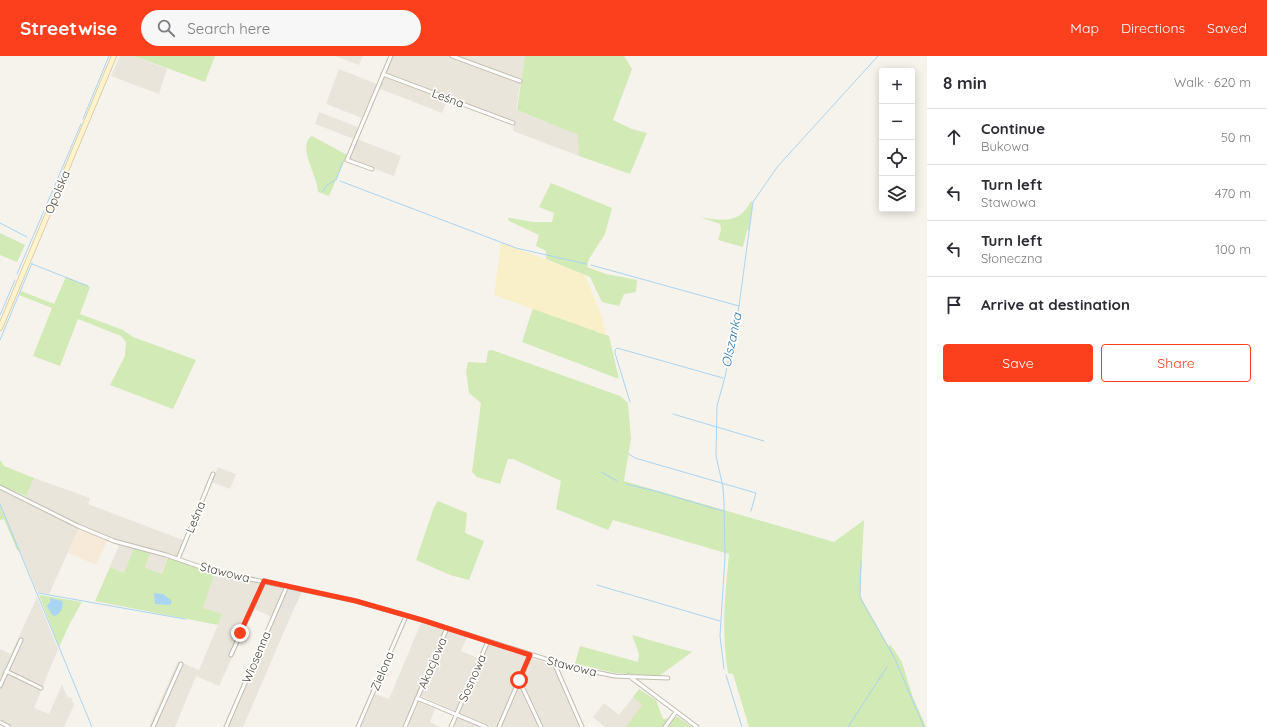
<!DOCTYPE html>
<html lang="en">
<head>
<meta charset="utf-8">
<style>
  :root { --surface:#fff; --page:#f7f7f7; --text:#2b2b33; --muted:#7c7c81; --line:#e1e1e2; --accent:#fc3f1d }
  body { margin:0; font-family:Quicksand,sans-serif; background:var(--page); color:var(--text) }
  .controls { position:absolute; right:12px; top:12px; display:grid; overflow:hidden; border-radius:4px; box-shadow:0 2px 10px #0003 }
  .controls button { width:36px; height:36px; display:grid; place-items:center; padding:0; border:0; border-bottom:1px solid var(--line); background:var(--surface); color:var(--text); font:20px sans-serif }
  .stop { position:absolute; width:12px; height:12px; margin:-9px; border:3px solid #fc3f1d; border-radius:50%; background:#fff }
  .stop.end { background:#fc3f1d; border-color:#fff; box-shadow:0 1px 4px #0008 }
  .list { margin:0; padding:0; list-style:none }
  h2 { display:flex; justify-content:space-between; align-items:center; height:52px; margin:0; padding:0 16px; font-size:17px }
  h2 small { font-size:13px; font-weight:400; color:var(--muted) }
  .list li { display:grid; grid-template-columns:26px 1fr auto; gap:12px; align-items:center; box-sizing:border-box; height:56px; padding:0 16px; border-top:1px solid var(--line) }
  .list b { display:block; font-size:15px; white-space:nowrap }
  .list p { margin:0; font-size:13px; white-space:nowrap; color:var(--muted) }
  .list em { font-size:13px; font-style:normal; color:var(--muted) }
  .actions { display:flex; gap:8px; padding:12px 16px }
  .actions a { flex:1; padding:9px 0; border:1px solid var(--accent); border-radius:4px; text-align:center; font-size:14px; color:var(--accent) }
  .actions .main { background:var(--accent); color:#fff }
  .icon { flex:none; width:22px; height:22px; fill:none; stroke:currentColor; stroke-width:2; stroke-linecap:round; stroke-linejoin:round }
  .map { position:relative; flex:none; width:927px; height:671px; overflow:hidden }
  header { display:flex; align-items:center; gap:24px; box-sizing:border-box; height:56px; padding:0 20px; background:var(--accent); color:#fff }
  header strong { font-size:19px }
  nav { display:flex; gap:22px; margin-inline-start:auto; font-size:14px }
  .search { width:280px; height:36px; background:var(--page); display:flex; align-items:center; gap:10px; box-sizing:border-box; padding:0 14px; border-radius:22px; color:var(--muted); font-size:15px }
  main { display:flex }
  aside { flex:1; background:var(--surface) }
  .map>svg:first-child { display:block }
  .residential { fill:#eae5da }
  .commercial { fill:#f7ead8 }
  .industrial { fill:#e6e2dd }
  .green { fill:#d2eab5; fill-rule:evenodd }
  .sand { fill:#f9efc9 }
  .water { fill:#a9d4f2 }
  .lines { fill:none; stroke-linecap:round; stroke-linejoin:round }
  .stream { stroke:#a9d4f2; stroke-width:1 }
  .minor-casing { stroke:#c2bbae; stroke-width:5 }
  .secondary-casing { stroke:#d6c79b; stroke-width:6 }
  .minor { stroke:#fff; stroke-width:3 }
  .secondary { stroke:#fff3cd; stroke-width:4.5 }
  .route { stroke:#fc3f1d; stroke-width:5 }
  .labels { text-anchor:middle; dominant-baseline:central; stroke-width:3.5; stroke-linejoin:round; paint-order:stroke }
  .street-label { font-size:12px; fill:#4b4439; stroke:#fff }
  .water-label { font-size:13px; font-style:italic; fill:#2e7ab2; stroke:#fff }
</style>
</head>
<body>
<header>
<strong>Streetwise</strong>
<div class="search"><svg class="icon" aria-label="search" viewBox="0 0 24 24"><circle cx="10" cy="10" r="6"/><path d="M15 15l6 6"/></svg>Search here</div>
<nav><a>Map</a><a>Directions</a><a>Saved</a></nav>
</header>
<main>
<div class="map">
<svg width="927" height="671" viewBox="0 0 927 671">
  <rect width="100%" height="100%" fill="#f6f3ec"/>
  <!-- residential -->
  <path class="residential" d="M120,0h14l33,13 -8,25 -48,-18z
    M335,0h28l-4,9z
    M393,0h132l-9,54 63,25v21l-66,-25 1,-6 -66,-26 -6,14 -64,-25z
    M339,13l38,15 -15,34 -36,-14z
    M319,56l39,15 -4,12 -39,-15z
    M357,83l44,17 -7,20 -45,-17z
    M218,411l18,7 -6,15 -19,-7z
    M34,422l56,20 -2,6 95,36 -6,17 -8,-3 -7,20 -17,-6 5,-17 -15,-4 -11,26 -14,-6 9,-22 -40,-17 -30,66 -9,-1 -3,-2 -37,-86v-16l24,11z
    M215,517l69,15 -7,18 15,7 -49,114h-15l39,-90 -3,-1 8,-19 -18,-8 -35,77 -23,-10 -21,51h-26l29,-66 21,9 23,-55 -19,-7z
    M37,541l21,52 -24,59 15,6 13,-29 6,13 3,-1 3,8 -10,22h-51l-13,-8v-70l11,5z
    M421,567l46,14 -6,14 17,7 -23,53 -38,-17 -15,33h-41l14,-33 14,5z
    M489,588l63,21 27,62h-87l-33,-14z
    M633,641l10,8 -17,22h-21l-12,-10 11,-14 15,12z
    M419,645l16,8 -5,13 10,5h-32z
    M459,662l23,9h-29l4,-8z"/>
  <!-- commercial -->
  <path class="commercial" d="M79,472l28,13 -11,24 -28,-12z"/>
  <!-- industrial -->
  <path class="industrial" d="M287,533l15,3 -10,21 -13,-6z"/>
  <!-- green -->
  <path class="green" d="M134,0h81l-10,26z
    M525,0h99l8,13 -19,51 19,9 15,4 -17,41 -51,-18 -1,-21 -61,-25z
    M312,80l35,19 -18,41 -11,-4c0,-16 -22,-46 -6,-56z
    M551,127l61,25 -7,26 -16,25 -2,8 19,7 31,6 -1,12 -12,2 -5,12 -17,-4 -12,-25 -44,-18v-8l-10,-5 3,-11 -30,-14 -1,-3h3l22,4h19l2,-9 -15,-6z
    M751,145l2,1 -4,28h-2l-4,17 -25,-7 3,-10 -1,-6 -20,-7c22,4 40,7 51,-16z
    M0,177l25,12 -8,17 -17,-7z
    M66,221l24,10 -10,27 43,16 10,7 63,23 -23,49 -63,-24 15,-29 1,-14 -5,-6 -43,-17 -18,47 -27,-10 19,-48 -33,-13 2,-4 33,13z
    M533,252l76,28 10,43 -97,-37z
    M492,294l128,46 8,7 3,36 -7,42 210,61 30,-22 -4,76 29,51 1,-3 12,18 10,33 14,32h-177l-16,-53 -5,-1c-7,-43 -3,-77 1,-119l-116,-34 -5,10 -52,-21 5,-28 -48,-22h-5l-8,25 -23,-7 -5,-5 9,-69 -12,-10 -3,-22 2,-9 18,1 2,-12z
    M0,404l4,6 30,12 -8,18 -26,-11z
    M438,445l29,12 -2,20 19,8 -15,39 -19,-5 -34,-15 18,-53z
    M0,449l20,46 -3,-1 -13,-31 -4,1z
    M134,492l16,4 -5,16 17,6 6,-16 47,15 -12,35 19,6 -4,11 -123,-24 15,-34 14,6z
    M39,539l43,7 -13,23 -10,22zM50,542l13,7 -2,4 -12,-5z
    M632,579l60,17 -33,24 -43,-3 -41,-9 5,-18 58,16 1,-8z
    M639,633l17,11 7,19 15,-2 14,10h-66l16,-22 -9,-8z"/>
  <!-- sand -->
  <path class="sand" d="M501,186l84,33 16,40 5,20 -112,-40z"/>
  <!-- water -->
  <path class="water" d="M154,537l9,1 9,7 -2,4 -15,-1z
    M50,542l12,3c2,6 -1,12 -7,15l-3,-1 -5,-9 3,-4z"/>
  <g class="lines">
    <!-- stream -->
    <path class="stream" d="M83,63l26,-63
      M336,124l7,-18
      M340,125l176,67 70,16
      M323,135l3,-5 9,-6
      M0,167l27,14
      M32,208l56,22
      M591,209l148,41
      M17,218l64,-150
      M0,259l15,-35
      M0,284l32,-77
      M630,346l-15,-49v-3l2,-2 106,30
      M673,358l91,27
      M629,398l6,4 121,35 -5,18
      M601,416l16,9
      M626,428l29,7 68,20
      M0,448l92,223
      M861,505l-1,35 2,5 33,58 29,68
      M597,529l123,36
      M38,537l147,26
      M724,613l-4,-33 5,-79 -1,-55 -1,-15 -7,-31 1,-50 8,-29 14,-71 14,-104 25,-36 100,-110
      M726,619l16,52
      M848,671l39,-60"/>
    <defs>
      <path id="minor" d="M452,0l68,25
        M383,18l130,49
        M372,113l-25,-9 44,-104
        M0,431l78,39 36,15 52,14 46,16 144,30 66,19 152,48 41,8 53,2
        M178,503l35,-85
        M231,599l33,-74
        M554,607l28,64
        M6,615l35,17
        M629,620l68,51
        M519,624l22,47
        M0,630l21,-46
        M417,642l69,29
        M0,666l9,5
        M153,671l28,-63
        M226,671l61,-141
        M358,671l48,-111
        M405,671l42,-99
        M451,671l37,-86
        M499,671l31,-72
        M665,671l11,-15"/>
      <path id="secondary" d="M0,272l114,-272"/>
    </defs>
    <!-- minor casing -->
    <use href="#minor" class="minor-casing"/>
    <!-- secondary casing -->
    <use href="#secondary" class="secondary-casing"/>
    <!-- minor -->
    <use href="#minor" class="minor"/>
    <!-- secondary -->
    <use href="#secondary" class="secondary"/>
  </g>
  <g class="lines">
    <!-- route -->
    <path class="route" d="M240,577l24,-52 92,20 66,19 108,35 -11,25"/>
  </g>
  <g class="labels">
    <!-- street labels -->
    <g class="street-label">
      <text transform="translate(448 42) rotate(20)">Leśna</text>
      <text transform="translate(57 136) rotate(-67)">Opolska</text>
      <text transform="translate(195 461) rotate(-67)">Leśna</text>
      <text transform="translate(225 516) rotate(14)">Stawowa</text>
      <text transform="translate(256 601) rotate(-67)">Wiosenna</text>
      <text transform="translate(432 607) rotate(-67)">Akacjowa</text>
      <text transform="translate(572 610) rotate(14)">Stawowa</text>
      <text transform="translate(382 615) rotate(-67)">Zielona</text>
      <text transform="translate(472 622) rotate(-66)">Sosnowa</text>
    </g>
    <!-- water labels -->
    <g class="water-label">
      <text transform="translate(731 284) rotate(-78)">Olszanka</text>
    </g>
  </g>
</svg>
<div class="controls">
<button>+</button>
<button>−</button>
<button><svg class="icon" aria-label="locate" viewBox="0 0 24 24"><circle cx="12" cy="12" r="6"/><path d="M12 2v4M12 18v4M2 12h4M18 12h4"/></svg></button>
<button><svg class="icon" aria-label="layers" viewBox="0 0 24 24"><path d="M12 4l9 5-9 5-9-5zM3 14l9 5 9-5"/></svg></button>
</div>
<div class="stop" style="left:519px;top:624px"></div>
<div class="stop end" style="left:240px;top:577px"></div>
</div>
<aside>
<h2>8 min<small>Walk · 620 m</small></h2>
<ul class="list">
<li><svg class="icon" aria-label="ahead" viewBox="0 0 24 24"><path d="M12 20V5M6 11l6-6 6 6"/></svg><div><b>Continue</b><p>Bukowa</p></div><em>50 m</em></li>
<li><svg class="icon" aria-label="left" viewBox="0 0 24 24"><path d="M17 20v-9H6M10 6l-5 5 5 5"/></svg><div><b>Turn left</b><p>Stawowa</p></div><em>470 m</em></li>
<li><svg class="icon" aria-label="left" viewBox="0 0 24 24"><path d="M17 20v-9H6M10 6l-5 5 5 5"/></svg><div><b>Turn left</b><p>Słoneczna</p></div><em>100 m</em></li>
<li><svg class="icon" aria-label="arrive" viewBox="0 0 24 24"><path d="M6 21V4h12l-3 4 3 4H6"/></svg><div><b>Arrive at destination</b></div></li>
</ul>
<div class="actions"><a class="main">Save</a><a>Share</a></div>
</aside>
</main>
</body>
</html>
